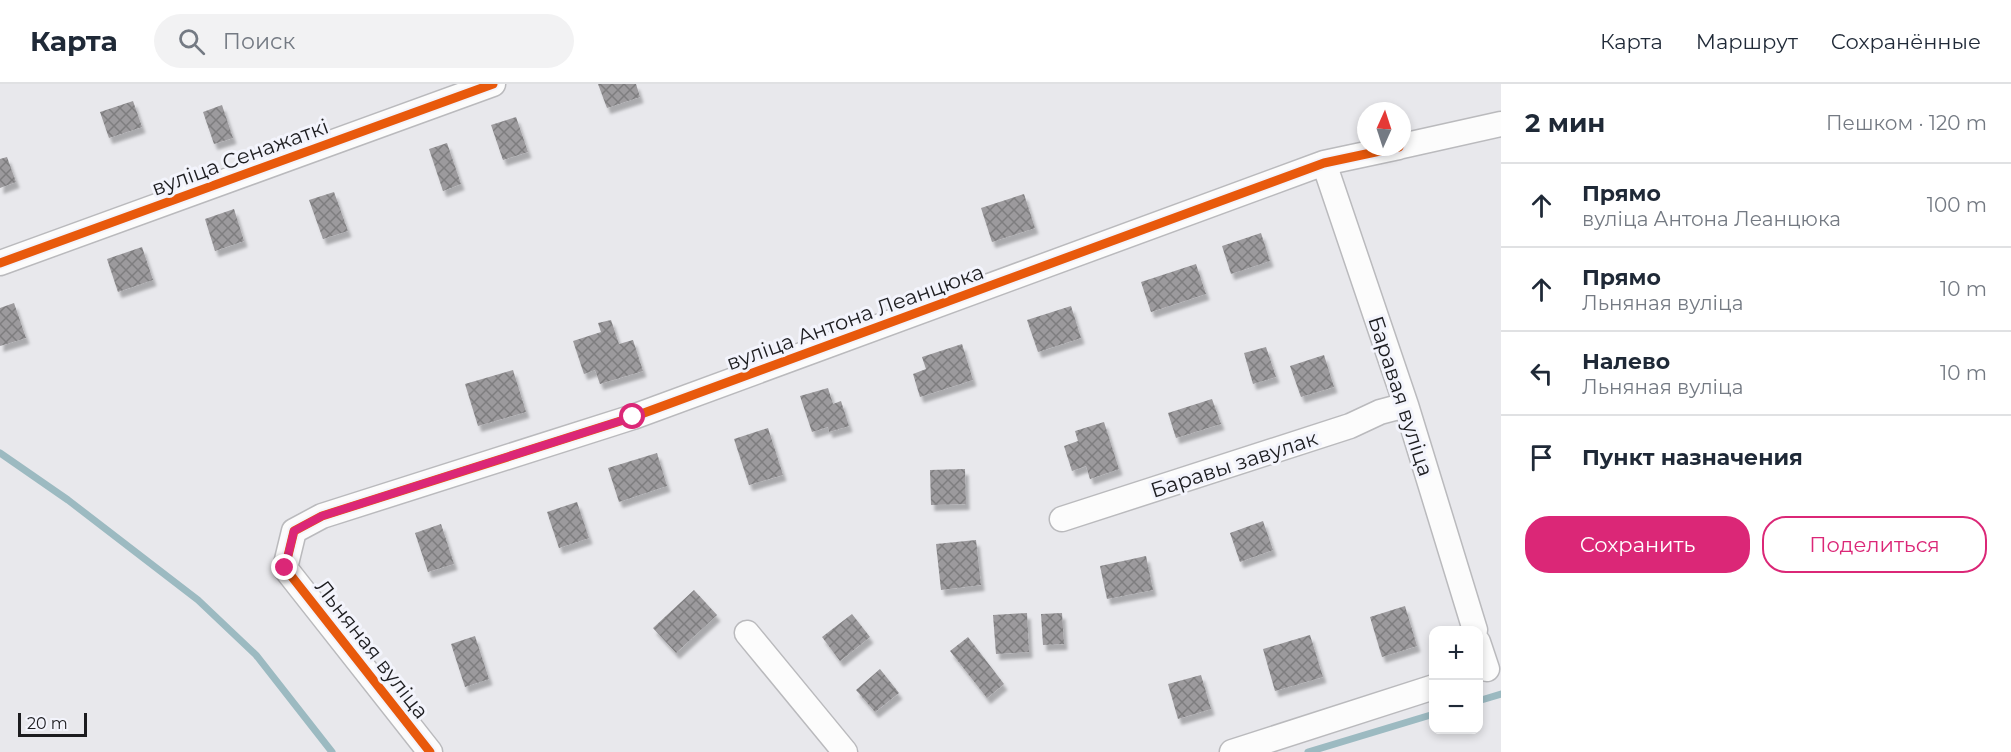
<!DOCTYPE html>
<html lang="ru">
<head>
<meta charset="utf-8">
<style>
  :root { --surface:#fff; --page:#f2f2f3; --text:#1f2937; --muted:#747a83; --line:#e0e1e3; --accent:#db2777 }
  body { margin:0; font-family:Montserrat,sans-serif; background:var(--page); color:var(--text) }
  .controls { position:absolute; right:18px; bottom:18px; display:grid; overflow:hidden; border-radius:12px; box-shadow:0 3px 9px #0003 }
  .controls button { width:54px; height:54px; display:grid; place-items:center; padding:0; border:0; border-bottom:2px solid var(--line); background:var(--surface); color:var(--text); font:30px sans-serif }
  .compass { position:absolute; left:1357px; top:18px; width:54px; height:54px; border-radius:50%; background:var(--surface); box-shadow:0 3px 9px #0003; rotate:3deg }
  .scale { position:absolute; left:18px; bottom:15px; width:69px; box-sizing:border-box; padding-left:6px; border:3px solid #1c1c1f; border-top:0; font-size:16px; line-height:21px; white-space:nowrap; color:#1c1c1f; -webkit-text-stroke:4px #f3f4fc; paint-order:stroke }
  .stop { position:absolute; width:18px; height:18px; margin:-14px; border:4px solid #db2777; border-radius:50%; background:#fff }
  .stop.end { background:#db2777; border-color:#fff; box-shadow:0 2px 6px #0008 }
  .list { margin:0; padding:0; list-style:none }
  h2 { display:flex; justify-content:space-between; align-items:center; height:78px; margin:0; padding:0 24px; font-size:26px }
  h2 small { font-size:20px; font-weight:400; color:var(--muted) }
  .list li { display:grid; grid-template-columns:39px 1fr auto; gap:18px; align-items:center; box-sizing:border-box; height:84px; padding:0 24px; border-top:2px solid var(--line) }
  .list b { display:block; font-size:22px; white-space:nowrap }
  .list p { margin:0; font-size:20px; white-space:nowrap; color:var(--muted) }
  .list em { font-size:20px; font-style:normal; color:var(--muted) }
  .actions { display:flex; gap:12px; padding:18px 24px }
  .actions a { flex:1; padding:14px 0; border:2px solid var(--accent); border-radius:24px; text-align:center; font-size:21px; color:var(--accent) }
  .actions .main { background:var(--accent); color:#fff }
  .icon { flex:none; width:33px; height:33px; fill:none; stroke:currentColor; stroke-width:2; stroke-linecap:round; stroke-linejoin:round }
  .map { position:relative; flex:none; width:1501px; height:668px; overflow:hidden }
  header { display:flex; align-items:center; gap:36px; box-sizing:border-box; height:84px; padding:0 30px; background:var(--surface); border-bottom:2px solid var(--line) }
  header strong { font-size:28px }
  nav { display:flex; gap:33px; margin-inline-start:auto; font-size:21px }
  .search { width:420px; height:54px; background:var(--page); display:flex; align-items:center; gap:15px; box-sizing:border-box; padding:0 21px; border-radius:33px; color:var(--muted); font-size:22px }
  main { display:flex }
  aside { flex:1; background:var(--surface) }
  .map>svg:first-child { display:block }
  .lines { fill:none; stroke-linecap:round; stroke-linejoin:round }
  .stream { stroke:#9cbac1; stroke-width:7 }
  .building { fill:url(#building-cross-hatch); filter:url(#shadow) }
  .street-casing { stroke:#bababd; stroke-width:27 }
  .street { stroke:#fcfcfc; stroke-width:24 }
  .cycleway-casing { stroke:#f3f4fc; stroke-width:13 }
  .cycleway { stroke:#e8590c; stroke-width:9 }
  .route { stroke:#db2777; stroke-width:8 }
  .labels { text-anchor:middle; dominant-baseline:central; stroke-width:6; stroke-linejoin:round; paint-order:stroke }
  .street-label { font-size:21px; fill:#1c1c1f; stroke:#f3f4fc }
</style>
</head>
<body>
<header>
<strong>Карта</strong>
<div class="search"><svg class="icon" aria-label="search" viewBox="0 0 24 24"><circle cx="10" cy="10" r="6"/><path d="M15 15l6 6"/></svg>Поиск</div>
<nav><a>Карта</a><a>Маршрут</a><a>Сохранённые</a></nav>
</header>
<main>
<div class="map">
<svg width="1501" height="668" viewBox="0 0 1501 668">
  <defs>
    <pattern id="building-cross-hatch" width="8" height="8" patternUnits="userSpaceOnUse" patternTransform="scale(1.5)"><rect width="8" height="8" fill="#9c9a9d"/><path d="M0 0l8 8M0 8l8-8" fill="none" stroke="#7e7d7f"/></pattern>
    <filter id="shadow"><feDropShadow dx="3.5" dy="6" stdDeviation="1.5" flood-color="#0004"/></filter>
  </defs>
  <rect width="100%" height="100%" fill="#e8e8ec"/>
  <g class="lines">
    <!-- stream -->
    <path class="stream" d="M0,369l68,47 130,100 58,55 76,97
      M1478,617l23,-7
      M1308,668l126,-38"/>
  </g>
  <!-- building -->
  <path class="building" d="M598,0h38l4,13 -33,11z
    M133,17l9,26 -33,11 -9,-26z
    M222,21l11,33 -19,6 -11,-32z
    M516,33l12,35 -25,8 -12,-35z
    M447,59l14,41 -18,7 -14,-42z
    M7,73l9,25 -16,6v-29z
    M334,108l14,39 -25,8 -14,-39z
    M1024,110l11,34 -43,14 -11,-34z
    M234,125l10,32 -29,10 -10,-32z
    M1261,149l9,28 -39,13 -9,-28z
    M142,163l11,33 -35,12 -11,-33z
    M1196,180l10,30 -55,18 -10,-30z
    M14,219l12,35 -26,8v-38z
    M1071,222l10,32 -43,14 -11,-32z
    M611,236l8,24 14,-4 10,31 -43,13 -5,-14 -11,4 -11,-33 28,-9 -3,-9z
    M962,260l11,36 -53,17 -7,-23 13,-5 -4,-12z
    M1266,263l10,30 -23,7 -9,-31z
    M1324,271l10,32 -33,10 -11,-31z
    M513,286l13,42 -48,14 -13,-42z
    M828,304l5,16 8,-3 8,25 -20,6 -1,-5 -16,5 -12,-36z
    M1212,315l9,25 -45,14 -8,-25z
    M1104,338l15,47 -29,10 -4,-13 -14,5 -8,-25 14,-5 -3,-10z
    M768,344l15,47 -34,10 -15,-46z
    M657,369l10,33 -48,16 -11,-34z
    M965,385l1,35 -35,1 -1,-35z
    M577,418l12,36 -30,10 -12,-36z
    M1263,437l10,29 -33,12 -10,-29z
    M441,440l13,40 -26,8 -13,-39z
    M976,456l5,45 -40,5 -5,-46z
    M1146,472l7,34 -46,9 -7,-33z
    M694,506l23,25 -41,38 -23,-25z
    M1405,522l12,40 -35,11 -12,-40z
    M1027,529l2,39 -33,2 -3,-39z
    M1062,529l2,31 -21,1 -2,-31z
    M852,530l18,23 -30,24 -18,-24z
    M1310,551l13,42 -48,14 -12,-42z
    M475,552l14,43 -24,8 -14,-43z
    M968,553l36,47 -17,14 -37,-47z
    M880,585l19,24 -24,19 -19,-22z
    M1201,591l10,34 -33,10 -10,-35z"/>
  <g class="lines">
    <defs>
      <path id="street" d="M1402,62l99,-22
        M1324,79l82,242 69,225
        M0,179l493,-179
        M1062,435l288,-93 30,-14 26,-7
        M747,549l98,119
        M1478,558l9,27
        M430,668l-145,-184 9,-37 28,-15 311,-99 691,-254 75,-16
        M1232,668l202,-65"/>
    </defs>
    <!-- street casing -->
    <use href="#street" class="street-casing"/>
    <!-- street -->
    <use href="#street" class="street"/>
    <defs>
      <path id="cycleway" d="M0,179l493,-179
        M430,668l-145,-184 9,-37 28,-15 311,-99 691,-254 75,-16"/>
    </defs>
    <!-- cycleway casing -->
    <use href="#cycleway" class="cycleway-casing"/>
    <!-- cycleway -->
    <use href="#cycleway" class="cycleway"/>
  </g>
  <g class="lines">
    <!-- route -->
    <path class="route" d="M285,484l9,-37 28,-15 311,-99"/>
  </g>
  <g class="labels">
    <!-- street labels -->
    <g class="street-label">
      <text transform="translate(240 73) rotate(-20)">вуліца Сенажаткі</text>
      <text transform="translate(855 233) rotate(-20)">вуліца Антона Леанцюка</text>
      <text transform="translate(1401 312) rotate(72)">Баравая вуліца</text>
      <text transform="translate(1234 380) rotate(-18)">Баравы завулак</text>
      <text transform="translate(372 565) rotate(52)">Льняная вуліца</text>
    </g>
  </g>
</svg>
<div class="controls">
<button>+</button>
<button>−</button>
</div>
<svg class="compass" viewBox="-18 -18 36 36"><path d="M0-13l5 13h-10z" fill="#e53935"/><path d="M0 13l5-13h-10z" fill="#747a83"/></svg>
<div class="scale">20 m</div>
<div class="stop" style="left:633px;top:333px"></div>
<div class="stop end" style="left:285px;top:484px"></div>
</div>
<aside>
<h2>2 мин<small>Пешком · 120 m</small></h2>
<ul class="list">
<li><svg class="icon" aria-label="ahead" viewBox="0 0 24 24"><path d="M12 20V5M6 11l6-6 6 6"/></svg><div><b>Прямо</b><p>вуліца Антона Леанцюка</p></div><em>100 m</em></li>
<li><svg class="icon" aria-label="ahead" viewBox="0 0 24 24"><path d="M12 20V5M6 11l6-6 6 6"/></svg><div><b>Прямо</b><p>Льняная вуліца</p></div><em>10 m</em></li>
<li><svg class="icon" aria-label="left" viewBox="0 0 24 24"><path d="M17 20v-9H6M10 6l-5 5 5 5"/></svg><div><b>Налево</b><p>Льняная вуліца</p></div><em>10 m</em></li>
<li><svg class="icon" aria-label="arrive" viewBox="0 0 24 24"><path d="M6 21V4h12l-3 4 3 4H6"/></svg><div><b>Пункт назначения</b></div></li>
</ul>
<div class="actions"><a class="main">Сохранить</a><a>Поделиться</a></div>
</aside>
</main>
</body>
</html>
